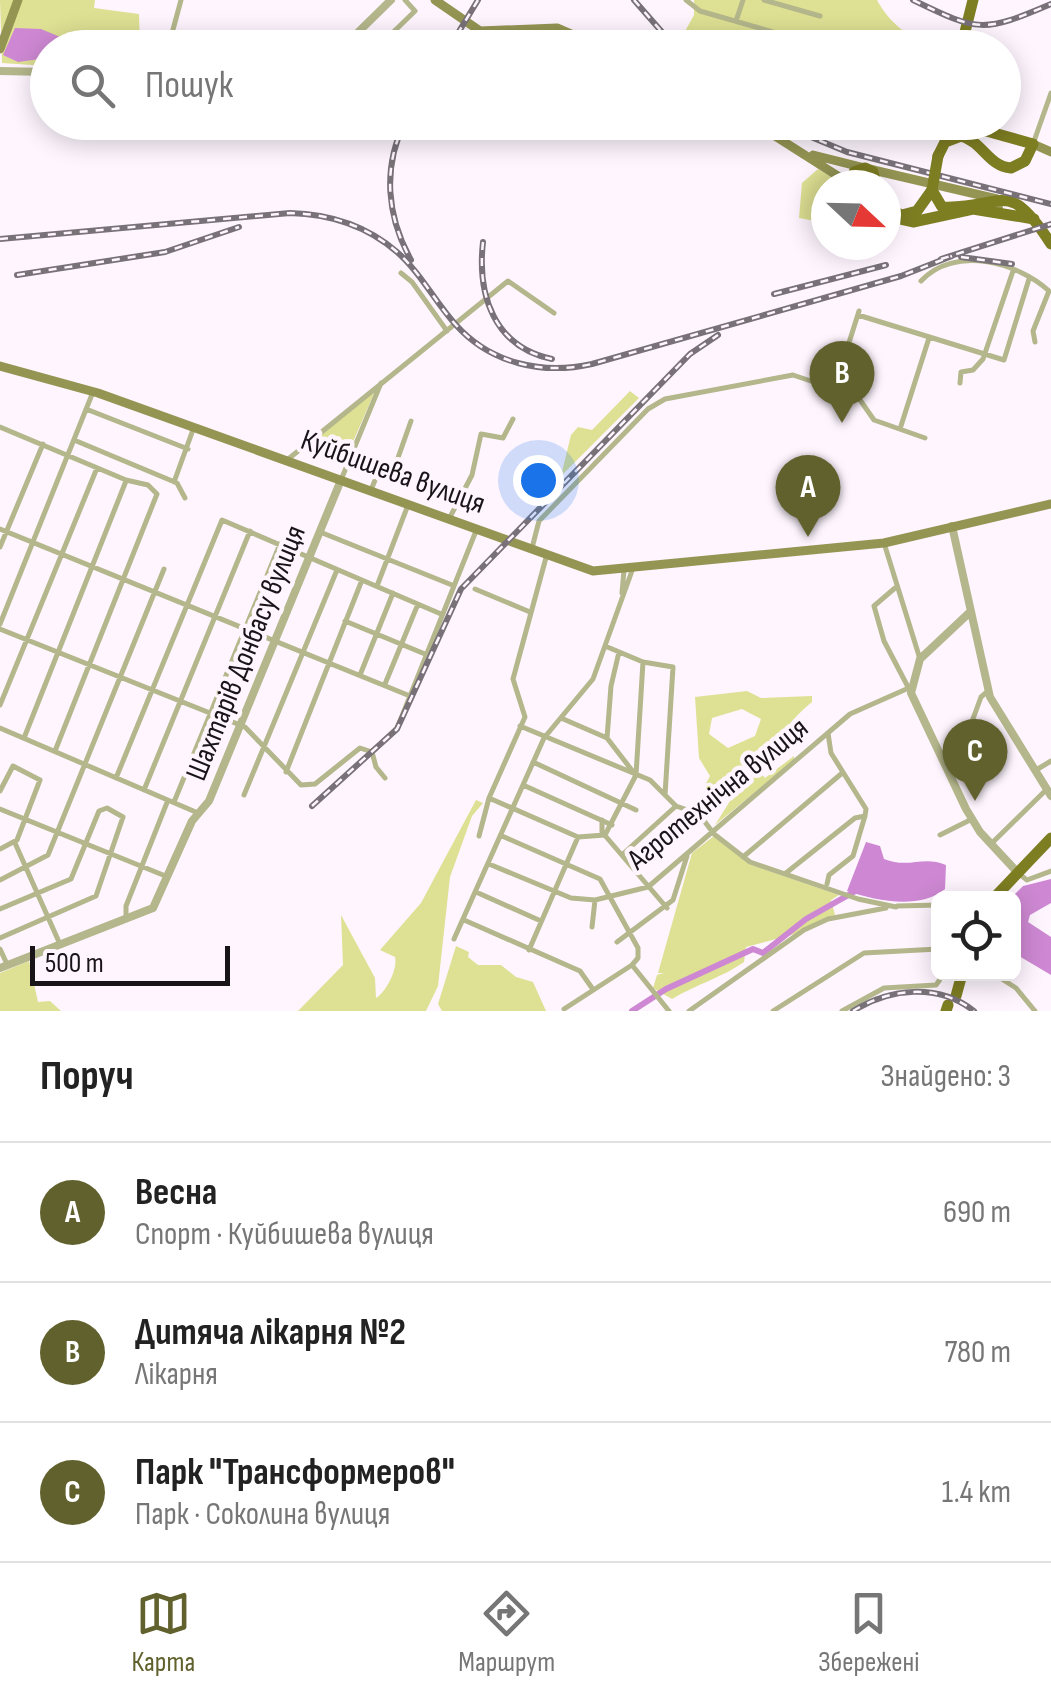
<!DOCTYPE html>
<html lang="uk">
<head>
<meta charset="utf-8">
<style>
  :root { --surface:#fff; --page:#f2f2f2; --text:#222; --muted:#767676; --line:#e0e0e0; --accent:#61612e }
  body { margin:0; font-family:"Sofia Sans Condensed",sans-serif; background:var(--page); color:var(--text) }
  .controls { position:absolute; right:30px; bottom:30px; display:grid; overflow:hidden; border-radius:15px; box-shadow:0 5px 25px #0003 }
  .controls button { width:90px; height:90px; display:grid; place-items:center; padding:0; border:0; border-bottom:2px solid var(--line); background:var(--surface); color:var(--text); font:50px sans-serif }
  .compass { position:absolute; left:811px; top:170px; width:90px; height:90px; border-radius:50%; background:var(--surface); box-shadow:0 5px 25px #0003; rotate:112deg }
  .scale { position:absolute; left:30px; bottom:25px; width:200px; box-sizing:border-box; padding-left:10px; border:5px solid #181418; border-top:0; font-size:28px; line-height:35px; white-space:nowrap; color:#181418; -webkit-text-stroke:8px #fef5fe; paint-order:stroke }
  .you { position:absolute; left:538px; top:480px; width:35px; height:35px; margin:-25px; border:8px solid #fff; border-radius:50%; background:#1a73e8; box-shadow:0 0 0 15px #1a73e833 }
  .badge { display:grid; place-items:center; width:65px; height:65px; border-radius:50%; background:var(--accent); color:#fff; font-size:32px; font-weight:700 }
  .pin { position:absolute; translate:-50% -82px; filter:drop-shadow(0 2px 5px #0008) }
  .pin::after { content:''; position:absolute; top:52px; width:35px; height:30px; background:inherit; clip-path:polygon(0 0,100% 0,50% 100%) }
  .list { margin:0; padding:0; list-style:none }
  h2 { display:flex; justify-content:space-between; align-items:center; height:130px; margin:0; padding:0 40px; font-size:42px }
  h2 small { font-size:32px; font-weight:400; color:var(--muted) }
  .list li { display:grid; grid-template-columns:65px 1fr auto; gap:30px; align-items:center; box-sizing:border-box; height:140px; padding:0 40px; border-top:2px solid var(--line) }
  .list b { display:block; font-size:38px; white-space:nowrap }
  .list p { margin:0; font-size:32px; white-space:nowrap; color:var(--muted) }
  .list em { font-size:32px; font-style:normal; color:var(--muted) }
  .icon { flex:none; width:55px; height:55px; fill:none; stroke:currentColor; stroke-width:2; stroke-linecap:round; stroke-linejoin:round }
  .map { position:relative; flex:none; width:1051px; height:1011px; overflow:hidden }
  .search { position:absolute; background:var(--surface); box-shadow:0 5px 25px #0003; left:30px; right:30px; top:30px; height:110px; display:flex; align-items:center; gap:25px; box-sizing:border-box; padding:0 35px; border-radius:55px; color:var(--muted); font-size:38px }
  .sheet { height:550px; background:var(--surface) }
  nav { display:flex; justify-content:space-around; align-items:center; box-sizing:border-box; height:140px; border-top:2px solid var(--line); background:var(--surface); font-size:28px; color:var(--muted) }
  nav a { display:grid; justify-items:center; gap:5px }
  nav .on { color:var(--accent) }
  .map>svg:first-child { display:block }
  .green { fill:#dee093; fill-rule:evenodd }
  .water { fill:#ce88d3 }
  .lines { fill:none; stroke-linecap:round; stroke-linejoin:round }
  .river { stroke:#ce88d3; stroke-width:6 }
  .minor { stroke:#b4b68b; stroke-width:5 }
  .tertiary { stroke:#b4b68b; stroke-width:8 }
  .secondary { stroke:#949553; stroke-width:9 }
  .primary { stroke:#7d7d22; stroke-width:11 }
  .rail-casing { stroke:#787278; stroke-width:6 }
  .rail { stroke:#fef5fe; stroke-width:2.5; stroke-dasharray:8; stroke-linecap:butt }
  .primary-bridge { stroke:#7d7d22; stroke-width:11 }
  .labels { text-anchor:middle; dominant-baseline:central; stroke-width:9; stroke-linejoin:round; paint-order:stroke }
  .street-label { font-size:30px; fill:#181418; stroke:#fef5fe }
</style>
</head>
<body>
<div class="map">
<svg width="1051" height="1011" viewBox="0 0 1051 1011">
  <rect width="100%" height="100%" fill="#fef5fe"/>
  <!-- green -->
  <path class="green" d="M0,0h95l-1,8 45,6 1,33 -92,1 -1,18 -45,-3z
    M694,0h183c11,21 33,41 57,43l6,-12 5,1 6,15 -269,1 -3,-6 15,-27z
    M818,169l28,16h-20v38l-27,-5 3,-35z
    M375,391l-26,60 -34,-11z
    M630,391l9,7 -78,78 10,-41 7,-8 14,3z
    M747,691l14,7 51,-2v6c-24,19 -36,42 -56,65l9,11 29,-22v4l-79,65 15,-24 -26,-14 6,-11 -11,-18 -4,-61zM742,709l19,10 -6,17 -27,12 -19,-14 3,-16z
    M476,800l7,3 -11,13 -22,61 -12,109 -12,25h-128l45,-46 -2,-50 34,63 1,20c10,-6 22,-29 19,-41l-15,-7 41,-47z
    M714,836l35,28 90,31 -8,5 4,15 -40,19 -49,13 -2,15c-21,15 -49,23 -72,37l-19,-11 4,-13 7,-2h-6l34,-120z
    M456,946l13,6 -1,5 10,8h23l15,12 17,5 13,29h-104l-4,-7z
    M29,961l9,41 12,-1 11,10h-61v-38z"/>
  <!-- water -->
  <path class="water" d="M15,28l26,1 24,10 39,4 -2,4 -54,1 -1,10 -29,4 -15,-7z
    M866,842l14,4 4,13c25,10 39,-4 62,6l-1,24c-26,21 -68,12 -98,2z
    M1051,879v24l-21,12 -2,7 23,15v38l-37,-22 -3,-55 12,-12z"/>
  <g class="lines">
    <!-- river -->
    <path class="river" d="M632,1011l34,-22 87,-40 10,4 43,-34 53,-30"/>
    <!-- minor -->
    <path class="minor" d="M686,0l14,11 129,37
      M764,0l56,16
      M736,21l7,-21
      M168,48l13,-48
      M377,48l38,-37 -10,-11
      M934,122h5
      M1033,144l18,-51
      M401,273l11,9 35,49
      M921,281c33,-36 97,-19 128,10l-16,40 2,11
      M858,315l146,45 25,-81
      M960,383l1,-11 12,-2 10,-11 30,-88
      M835,387l24,-76
      M86,409l102,40
      M0,427l126,53 22,5 9,9 -102,257
      M900,429l29,-91
      M74,440l103,43 8,15
      M287,460l221,-179 46,32
      M341,480l40,-97
      M174,482l20,-55
      M371,490l9,-22 14,1 17,-48
      M449,519l23,-44 9,-41 22,4 10,-19
      M0,529l410,167
      M320,532l132,53
      M884,543l36,116
      M0,547l43,-103
      M532,548l7,-27 109,-112 17,-10 128,-24 65,22 16,23 51,18
      M377,586l31,-81
      M895,588l-21,18 10,35 24,46
      M475,589l55,23
      M622,593l2,-23
      M345,621l80,33
      M0,624l93,-232
      M0,629l245,98 56,58 14,-1 45,-36 12,4 4,15 9,11
      M605,646l38,16 30,5 -8,128
      M619,652l-8,34 -4,52 27,35
      M360,675l33,-82
      M385,684l33,-80
      M0,705l97,-237
      M561,718l46,20
      M520,726l130,54 26,26 23,8 15,20 36,28 108,37 38,8
      M0,728l198,85
      M828,733l3,20 35,56 -1,7
      M24,738l102,-257
      M372,752l25,-24 5,-12 74,-185
      M533,762l103,48
      M1036,770l15,-9
      M286,772l76,-192
      M952,776l29,-79 7,-6
      M116,778l106,-258 219,94
      M523,785l89,40
      M144,790l106,-259
      M0,791l13,-25 27,14 -23,60 -17,9
      M244,795l93,-225
      M489,798l89,39
      M174,802l106,-258
      M0,809l168,68
      M602,820v12l65,76
      M940,835l32,-16
      M479,836l10,-38 36,-81 -12,-38 34,-125
      M502,836l98,43 38,69v10l-6,7 -68,44
      M15,843l44,99
      M992,843l55,-54
      M623,854l53,-48
      M743,857l98,-83
      M489,864l82,34 24,2 53,-13 202,-173 61,-27
      M786,873l69,-55 10,-2
      M1018,873l9,7 24,-9
      M0,880l48,-25 116,-286
      M827,884l2,-9 24,-19 12,-40
      M476,892l65,29
      M897,906l41,-1
      M0,909l71,-30 28,-68 8,-3 16,9 -27,79 -96,42
      M126,918v-12l42,-106
      M464,920l116,51 12,17
      M592,927l3,-27
      M454,939l90,-201 49,-59 40,-111
      M617,942l56,-42 14,-44
      M0,949l7,15
      M529,950l49,-113 27,-2 31,-60 7,-113
      M632,965l37,46
      M994,974l22,14 19,23
      M689,1011l115,-81 24,-11 58,-11
      M773,1011l91,-58 74,-4
      M842,1011l42,-23 52,-3 8,-11"/>
    <!-- tertiary -->
    <path class="tertiary" d="M342,48l49,-48
      M0,71l48,1
      M952,526l38,171 61,99
      M969,613l-49,46 -9,34 55,116 14,23 38,41
      M0,968l153,-60 39,-87 17,-20 132,-321"/>
    <!-- secondary -->
    <path class="secondary" d="M435,0l45,31 77,-3 46,20
      M0,49l18,-49
      M753,122l99,63
      M1033,144l18,8
      M813,155l52,13
      M869,169l128,30 2,13
      M0,366l98,27 495,178 291,-28 167,-39"/>
    <!-- primary -->
    <path class="primary" d="M961,48l12,-48
      M938,156l7,-14 16,-6c22,6 27,30 50,32l14,-7 8,-17 -79,-22
      M852,185l2,-13 11,-4 8,4 3,13
      M932,190l10,17c61,3 64,-33 109,37
      M886,208l16,7 15,-4 15,-21
      M886,216l27,6 60,-13 61,10
      M994,898l57,-60
      M956,996l6,-22
      M946,1011l2,-6"/>
    <defs>
      <path id="rail" d="M634,0l42,48
        M913,0c66,32 70,33 138,4
        M449,48l29,-48
        M405,122c-23,46 -18,95 6,138
        M775,122l72,30 204,52
        M0,239l290,-26c40,1 77,13 107,39 24,21 38,50 59,73 35,39 87,50 136,39l309,-88 51,-20
        M483,242c-6,53 11,105 69,117
        M961,257l51,7
        M941,259l110,-35
        M17,275l148,-23 74,-25
        M774,294l112,-29
        M312,806l85,-77 64,-140 229,-235 28,-19
        M853,1011c37,-23 85,-28 121,0"/>
    </defs>
    <!-- rail casing -->
    <use href="#rail" class="rail-casing"/>
    <!-- rail -->
    <use href="#rail" class="rail"/>
    <!-- primary-bridge -->
    <path class="primary-bridge" d="M932,190l6,-34"/>
  </g>
  <g class="labels">
    <!-- street labels -->
    <g class="street-label">
      <text transform="translate(393 472) rotate(20)">Куйбишева вулиця</text>
      <text transform="translate(246 653) rotate(-68)">Шахтарів Донбасу вулиця</text>
      <text transform="translate(718 794) rotate(-39)">Агротехнічна вулиця</text>
    </g>
  </g>
</svg>
<div class="controls">
<button><svg class="icon" aria-label="locate" viewBox="0 0 24 24"><circle cx="12" cy="12" r="6"/><path d="M12 2v4M12 18v4M2 12h4M18 12h4"/></svg></button>
</div>
<svg class="compass" viewBox="-18 -18 36 36"><path d="M0-13l5 13h-10z" fill="#e53935"/><path d="M0 13l5-13h-10z" fill="#767676"/></svg>
<div class="scale">500 m</div>
<div class="you"></div>
<div class="pin badge" style="left:808px;top:537px">A</div>
<div class="pin badge" style="left:842px;top:423px">B</div>
<div class="pin badge" style="left:975px;top:801px">C</div>
<div class="search"><svg class="icon" aria-label="search" viewBox="0 0 24 24"><circle cx="10" cy="10" r="6"/><path d="M15 15l6 6"/></svg>Пошук</div>
</div>
<section class="sheet">
<h2>Поруч<small>Знайдено: 3</small></h2>
<ul class="list">
<li><span class="badge">A</span><div><b>Весна</b><p>Спорт · Куйбишева вулиця</p></div><em>690 m</em></li>
<li><span class="badge">B</span><div><b>Дитяча лікарня №2</b><p>Лікарня</p></div><em>780 m</em></li>
<li><span class="badge">C</span><div><b>Парк &quot;Трансформеров&quot;</b><p>Парк · Соколина вулиця</p></div><em>1.4 km</em></li>
</ul>
</section>
<nav>
<a class="on"><svg class="icon" aria-label="map" viewBox="0 0 24 24"><path d="M3 6l6-2 6 2 6-2v14l-6 2-6-2-6 2zM9 4v14M15 6v14"/></svg>Карта</a>
<a><svg class="icon" aria-label="directions" viewBox="0 0 24 24"><path d="M12 3l9 9-9 9-9-9zM9 14v-3h6M13 9l2 2-2 2"/></svg>Маршрут</a>
<a><svg class="icon" aria-label="saved" viewBox="0 0 24 24"><path d="M7 4h10v16l-5-4-5 4z"/></svg>Збережені</a>
</nav>
</body>
</html>
